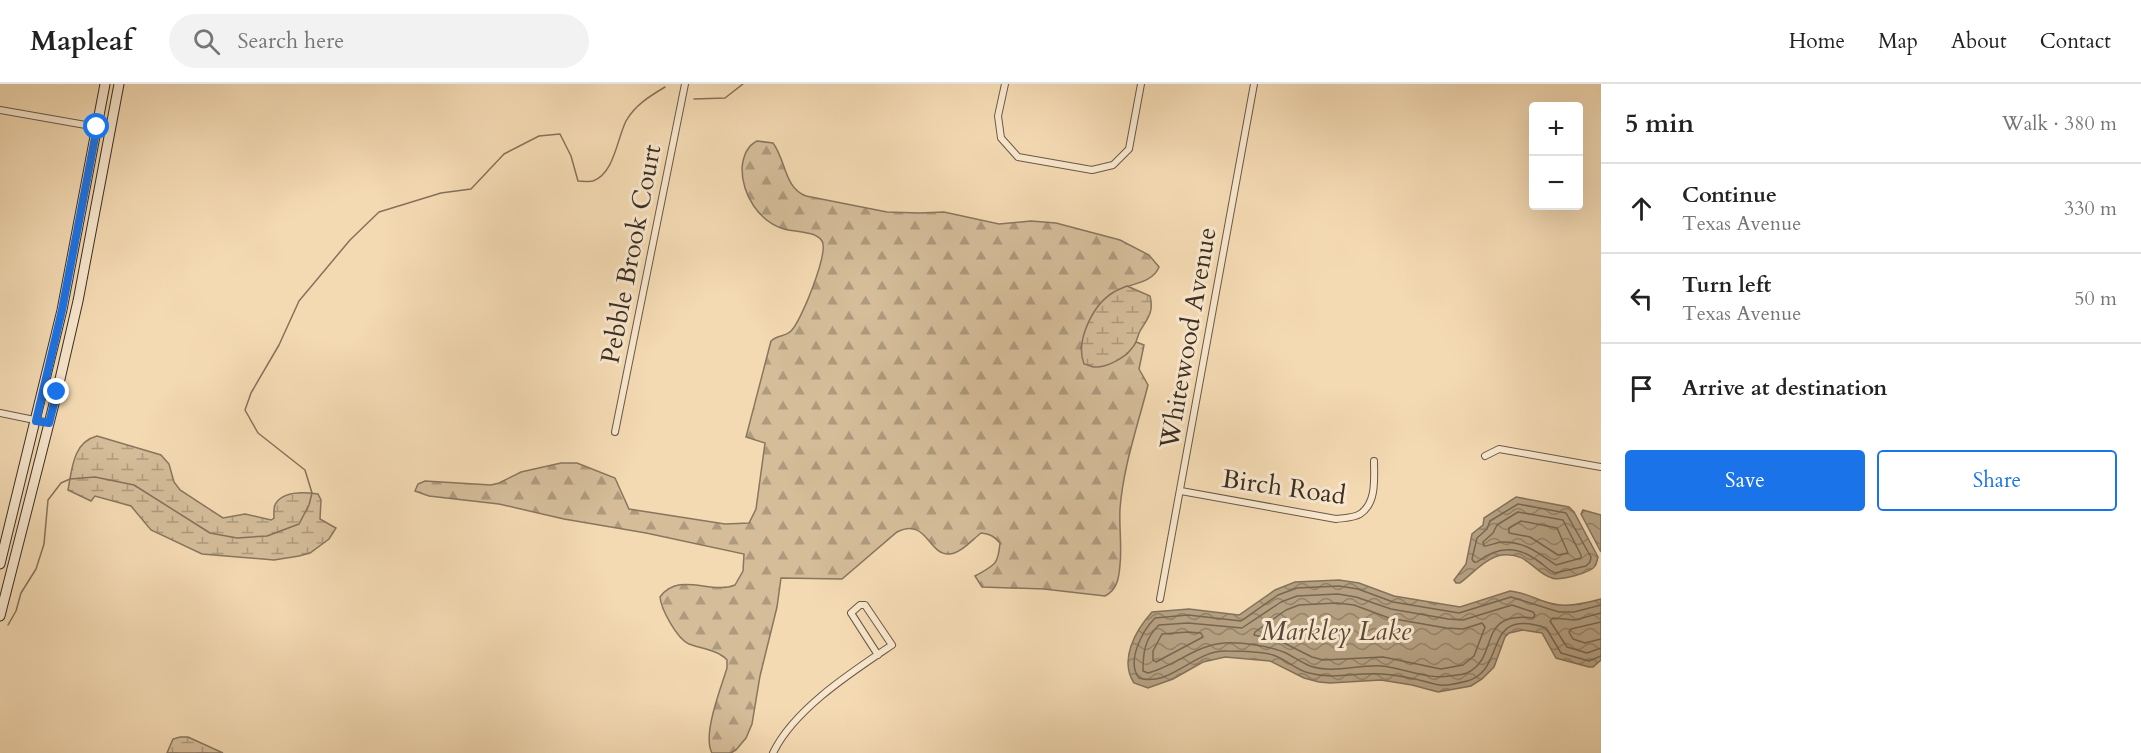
<!DOCTYPE html>
<html lang="en">
<head>
<meta charset="utf-8">
<style>
  :root { --surface:#fff; --page:#f2f2f2; --text:#222; --muted:#767676; --line:#e0e0e0; --accent:#1a73e8 }
  body { margin:0; font-family:Cardo,serif; background:var(--page); color:var(--text) }
  .controls { position:absolute; right:18px; top:18px; display:grid; overflow:hidden; border-radius:6px; box-shadow:0 6px 24px #0002 }
  .controls button { width:54px; height:54px; display:grid; place-items:center; padding:0; border:0; border-bottom:2px solid var(--line); background:var(--surface); color:var(--text); font:30px sans-serif }
  .stop { position:absolute; width:18px; height:18px; margin:-14px; border:4px solid #1a73e8; border-radius:50%; background:#fff }
  .stop.end { background:#1a73e8; border-color:#fff; box-shadow:0 2px 6px #0008 }
  .list { margin:0; padding:0; list-style:none }
  h2 { display:flex; justify-content:space-between; align-items:center; height:78px; margin:0; padding:0 24px; font-size:26px }
  h2 small { font-size:20px; font-weight:400; color:var(--muted) }
  .list li { display:grid; grid-template-columns:39px 1fr auto; gap:18px; align-items:center; box-sizing:border-box; height:90px; padding:0 24px; border-top:2px solid var(--line) }
  .list b { display:block; font-size:22px; white-space:nowrap }
  .list p { margin:0; font-size:20px; white-space:nowrap; color:var(--muted) }
  .list em { font-size:20px; font-style:normal; color:var(--muted) }
  .actions { display:flex; gap:12px; padding:18px 24px }
  .actions a { flex:1; padding:14px 0; border:2px solid var(--accent); border-radius:6px; text-align:center; font-size:21px; color:var(--accent) }
  .actions .main { background:var(--accent); color:#fff }
  .icon { flex:none; width:33px; height:33px; fill:none; stroke:currentColor; stroke-width:2; stroke-linecap:round; stroke-linejoin:round }
  .map { position:relative; flex:none; width:1601px; height:669px; overflow:hidden }
  header { display:flex; align-items:center; gap:36px; box-sizing:border-box; height:84px; padding:0 30px; background:var(--surface); border-bottom:2px solid var(--line) }
  header strong { font-size:28px }
  nav { display:flex; gap:33px; margin-inline-start:auto; font-size:21px }
  .search { width:420px; height:54px; background:var(--page); display:flex; align-items:center; gap:15px; box-sizing:border-box; padding:0 21px; border-radius:33px; color:var(--muted); font-size:22px }
  main { display:flex }
  aside { flex:1; background:var(--surface) }
  .map>svg:first-child { display:block }
  .forest { fill:url(#forest-firs); stroke:#88765e; stroke-width:1.5 }
  .wetland { fill:url(#wetland-marsh); stroke:#88765e; stroke-width:1.5 }
  .water { fill:url(#water-waves); stroke:#84725b; stroke-width:1.5 }
  .lines { fill:none; stroke-linecap:round; stroke-linejoin:round }
  .shore { stroke:#786751; stroke-width:1.5 }
  .stream { stroke:#84725b; stroke-width:1.5 }
  .minor-casing { stroke:#695946; stroke-width:8 }
  .secondary-casing { stroke:#3b2e21; stroke-width:11 }
  .minor { stroke:#f8e7ce; stroke-width:6 }
  .secondary { stroke:#f8e7ce; stroke-width:9 }
  .route { stroke:#1a73e8; stroke-width:8 }
  .labels { text-anchor:middle; dominant-baseline:central; stroke-width:6; stroke-linejoin:round; paint-order:stroke }
  .street-label { font-size:26px; fill:#3b2e21; stroke:#f8e7ce }
  .water-label { font-size:27px; font-style:italic; fill:#5a4a39; stroke:#f8e7ce }
</style>
</head>
<body>
<header>
<strong>Mapleaf</strong>
<div class="search"><svg class="icon" aria-label="search" viewBox="0 0 24 24"><circle cx="10" cy="10" r="6"/><path d="M15 15l6 6"/></svg>Search here</div>
<nav><a>Home</a><a>Map</a><a>About</a><a>Contact</a></nav>
</header>
<main>
<div class="map">
<svg width="1601" height="669" viewBox="0 0 1601 669">
  <defs>
    <pattern id="forest-firs" width="22" height="20" patternUnits="userSpaceOnUse" patternTransform="scale(1.5)"><rect width="22" height="20" fill="#d5bd9a"/><path d="M5 1l3.5 6h-7zM16 11l3.5 6h-7z" fill="#ae9a7d"/></pattern>
    <pattern id="wetland-marsh" width="20" height="14" patternUnits="userSpaceOnUse" patternTransform="scale(1.5)"><rect width="20" height="14" fill="#d5bd9a"/><path d="M1 5h8M5 5V1M11 12h8M15 12V8" fill="none" stroke="#ae9a7d"/></pattern>
    <pattern id="water-waves" width="16" height="10" patternUnits="userSpaceOnUse" patternTransform="scale(1.5)"><rect width="16" height="10" fill="#b5a081"/><path d="M0 5q4-4 8 0t8 0" fill="none" stroke="#948369"/></pattern>
  </defs>
  <rect width="100%" height="100%" fill="#f4dab3"/>
  <filter id="stains"><feTurbulence type="fractalNoise" baseFrequency=".00333" numOctaves="4"/><feColorMatrix values="0 0 0 0 .2 0 0 0 0 .09 0 0 0 0 .02 0 0 0 .5 -.17"/></filter>
  <radialGradient id="worn" r=".72"><stop offset=".6" stop-color="#630" stop-opacity="0"/><stop offset="1" stop-color="#630" stop-opacity=".3"/></radialGradient>
  <!-- forest -->
  <path class="forest" d="M757,57l16,2c13,17 11,45 33,53l81,16 32,1 25,-1 55,12 32,-3 25,2 64,17 29,15 10,12c-7,18 -33,16 -48,27 -18,13 -24,33 -30,54l30,15 16,-9 9,-12 8,3 -5,24 9,16c-10,40 -25,82 -28,124 -1,18 2,37 0,56 -1,13 -3,25 -15,31l-61,-7 -62,-2 -7,-11c19,-11 23,-10 25,-33 -6,-7 -10,-9 -19,-10 -9,7 -21,21 -32,21 -21,1 -22,-37 -52,-22l-55,47 -61,-1 -4,29 -17,69 -8,48 -6,14 -10,12 -5,3h-19c-10,-18 9,-65 15,-85v-8c-9,-10 -25,-11 -38,-16 -12,-5 -28,-35 -29,-47 19,-26 51,-2 75,-12l8,-14 1,-17 -98,-21 -82,-14 -65,-15 -70,-8 -14,-5 3,-7 7,-3 66,4 8,-2 22,-11 40,-9h16l38,15 14,31 96,15 24,-1 7,-14 9,-66 -19,-6 25,-96c6,-6 14,-4 20,-10 10,-9 38,-79 31,-90 -6,-10 -27,-9 -38,-12 -26,-8 -42,-35 -42,-61 1,-11 5,-22 15,-27z"/>
  <!-- wetland -->
  <path class="wetland" d="M1127,202l23,10c4,16 -2,22 -10,35 -3,6 -3,12 -8,17 -7,10 -26,20 -38,19 -1,0 -9,-3 -10,-3 -9,-23 9,-60 30,-72 4,-3 9,-4 13,-6z
    M97,352l64,19 8,9 5,18 6,8 43,28 22,-4 26,6 3,-2c0,-5 -1,-11 2,-15 8,-12 29,-11 42,-9l3,6 -1,19 16,9 -7,11 -19,14 -11,3 -25,4 -72,-6 -51,-24 -20,-24 -36,-10 -4,5 -23,-11c4,-21 5,-48 29,-54z
    M180,653h8l35,16h-56l6,-14z"/>
  <!-- water -->
  <path class="water" d="M1516,413l53,10 5,5 24,45c-1,3 -1,6 -3,9 -4,7 -36,15 -43,12 -19,-6 -24,-26 -50,-23 -15,2 -30,19 -42,28h-4l-2,-3 12,-16 6,-30 11,-9 1,-7z
    M1583,426l18,5v37l-20,-38z
    M1339,496l20,3 35,13 66,11 50,-16c12,1 22,6 33,10 21,8 37,3 58,-2v61l-8,7h-4l-33,-9 -14,-25 -19,-3 -14,3 -4,4 -11,30 -12,12 -11,7 -33,6 -26,-7 -31,-5 -51,3 -11,-1 -15,-4 -34,-17 -45,-4 -22,5 -30,17 -25,9 -14,-5c-15,-23 1,-52 18,-71l37,-3 50,6 36,-25 20,-8z"/>
  <g class="lines">
    <!-- shore -->
    <path class="shore" d="M1518,420l48,9 25,44 -1,5 -4,4 -31,7c-7,-3 -13,-10 -20,-14 -20,-14 -40,-11 -58,3h-3l-2,-3 5,-21 10,-9 3,-8z
      M1518,428l45,8 18,35v3l-25,7c-18,-12 -30,-23 -53,-23 -7,0 -13,4 -19,4l-1,-4 10,-9 4,-8z
      M1521,437l36,7 11,25 -10,2 -28,-18 -21,-4v-5z
      M1338,510l18,3 35,12 57,10 15,1 49,-15 21,7 2,3 -2,3c-58,-7 -32,39 -66,55 -5,2 -12,2 -18,3 -19,4 -46,-8 -67,-10 -24,-2 -48,8 -72,0 -8,-3 -16,-9 -24,-13 -16,-7 -45,-11 -62,-10 -28,2 -49,23 -76,30l-5,-2c0,-19 2,-33 16,-46l29,-2 54,5 39,-26 16,-6z
      M1337,519l17,2 35,13 57,10 17,1 19,-6 3,4 -11,29 -11,9 -22,4 -58,-12 -60,3 -11,-3 -34,-17 -24,-5 1,-3 31,-22 13,-5z
      M1601,521l-27,7h-15l-48,-15 -52,16 -66,-11 -35,-13 -19,-3 -42,2 -19,7 -37,26 -53,-6 -33,3c-13,13 -29,44 -16,60 31,10 56,-29 88,-27 14,0 32,0 46,4 13,4 23,15 36,18 25,7 48,-1 73,1 15,1 30,4 45,8 4,1 9,3 13,3 8,1 19,-2 27,-4 41,-11 14,-75 79,-53l15,25 28,8 12,-5
      M1601,529l-26,7 -22,-2 -3,3 17,26 20,6 14,-5
      M1601,538l-30,7 -2,3 4,7 12,4 16,-4
      M1188,548l13,1 2,4 -47,25 -3,-2v-9l9,-17z"/>
    <!-- stream -->
    <path class="stream" d="M694,15l31,-1 18,-14
      M8,541l8,-14 5,-18 15,-24 8,-25 4,-44 13,-17 9,-4 25,-2 39,8 76,48 27,5 30,-2 32,-12 10,-19 3,-12 -7,-23 -47,-37 -13,-23 6,-17 28,-48 20,-44 51,-61 29,-28 62,-19 30,-4 33,-35 35,-18 21,-2 11,22 7,25c4,0 11,1 15,0 21,-7 24,-42 33,-60 9,-16 24,-25 39,-34"/>
    <defs>
      <path id="minor" d="M1005,0l-7,32 3,22 17,19 74,13 21,-5 16,-16 12,-65
        M0,26l97,17
        M0,329l49,10
        M615,348l70,-348
        M1485,372l14,-7 102,18
        M1181,407l155,28c7,-1 18,-1 24,-5 17,-11 14,-36 14,-53
        M1160,515l94,-515
        M773,669c21,-44 79,-81 119,-108l-27,-40h-5l-9,8 27,42"/>
      <path id="secondary" d="M0,480l62,-254 43,-226
        M0,532l57,-224 21,-91 41,-217"/>
    </defs>
    <!-- minor casing -->
    <use href="#minor" class="minor-casing"/>
    <!-- secondary casing -->
    <use href="#secondary" class="secondary-casing"/>
    <!-- minor -->
    <use href="#minor" class="minor"/>
    <!-- secondary -->
    <use href="#secondary" class="secondary"/>
  </g>
  <g class="lines">
    <!-- route -->
    <path class="route" d="M57,308l-8,31 -13,-2 26,-111 35,-183"/>
  </g>
  <g class="labels">
    <!-- street labels -->
    <g class="street-label">
      <text transform="translate(631 170) rotate(-79)">Pebble Brook Court</text>
      <text transform="translate(1188 254) rotate(-80)">Whitewood Avenue</text>
      <text transform="translate(1284 403) rotate(8)">Birch Road</text>
    </g>
    <!-- water labels -->
    <g class="water-label">
      <text x="1336" y="547">Markley Lake</text>
    </g>
  </g>
  <rect width="100%" height="100%" filter="url(#stains)"/>
  <rect width="100%" height="100%" fill="url(#worn)"/>
</svg>
<div class="controls">
<button>+</button>
<button>−</button>
</div>
<div class="stop" style="left:97px;top:43px"></div>
<div class="stop end" style="left:57px;top:308px"></div>
</div>
<aside>
<h2>5 min<small>Walk · 380 m</small></h2>
<ul class="list">
<li><svg class="icon" aria-label="ahead" viewBox="0 0 24 24"><path d="M12 20V5M6 11l6-6 6 6"/></svg><div><b>Continue</b><p>Texas Avenue</p></div><em>330 m</em></li>
<li><svg class="icon" aria-label="left" viewBox="0 0 24 24"><path d="M17 20v-9H6M10 6l-5 5 5 5"/></svg><div><b>Turn left</b><p>Texas Avenue</p></div><em>50 m</em></li>
<li><svg class="icon" aria-label="arrive" viewBox="0 0 24 24"><path d="M6 21V4h12l-3 4 3 4H6"/></svg><div><b>Arrive at destination</b></div></li>
</ul>
<div class="actions"><a class="main">Save</a><a>Share</a></div>
</aside>
</main>
</body>
</html>
